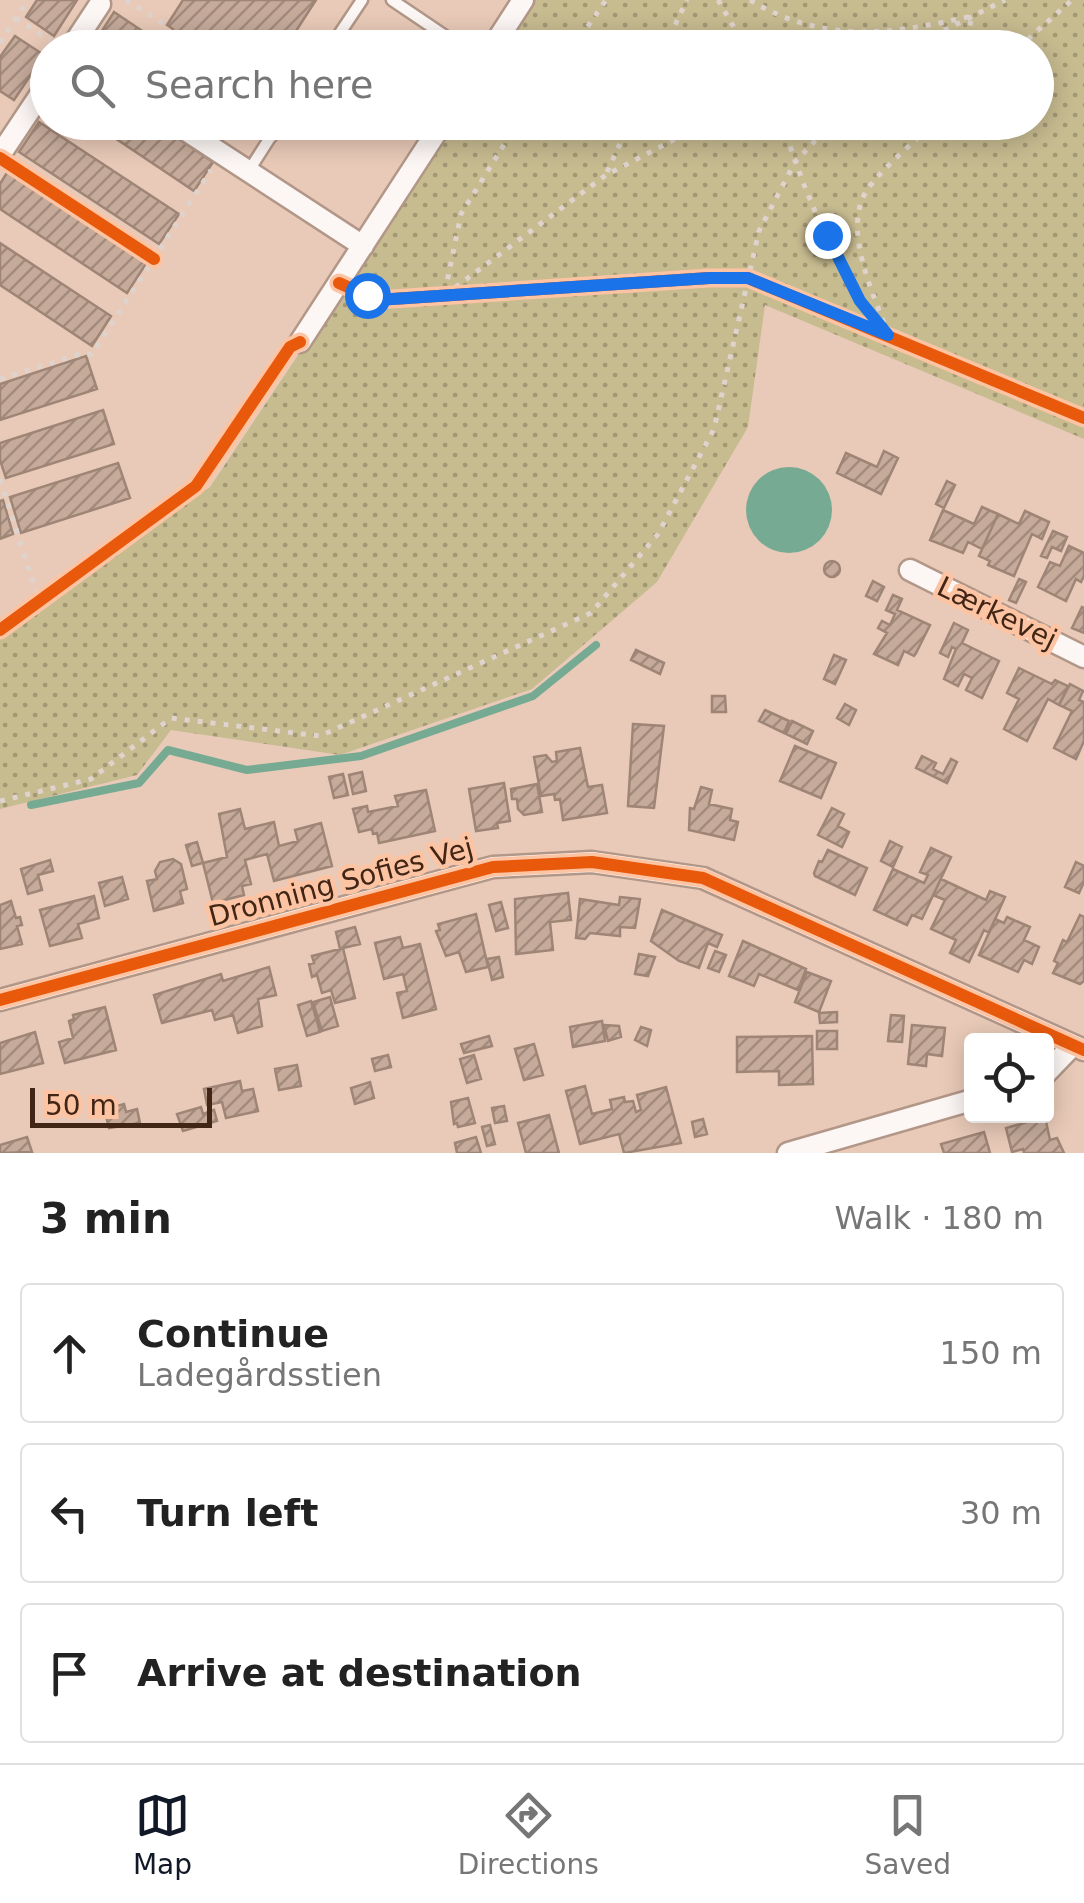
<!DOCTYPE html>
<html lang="en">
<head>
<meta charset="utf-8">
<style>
  :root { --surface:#fff; --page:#f2f2f2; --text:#222; --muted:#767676; --line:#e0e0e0; --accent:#111827 }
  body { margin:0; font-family:"DejaVu Sans",sans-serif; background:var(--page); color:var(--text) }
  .controls { position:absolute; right:30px; bottom:30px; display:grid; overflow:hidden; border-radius:10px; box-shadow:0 5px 25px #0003 }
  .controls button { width:90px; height:90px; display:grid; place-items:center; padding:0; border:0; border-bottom:2px solid var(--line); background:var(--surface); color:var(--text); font:50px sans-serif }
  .scale { position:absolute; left:30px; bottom:25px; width:182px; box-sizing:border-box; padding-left:10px; border:5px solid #412515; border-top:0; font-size:28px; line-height:35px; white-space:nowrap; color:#412515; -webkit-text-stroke:8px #fdc4a4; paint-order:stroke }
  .stop { position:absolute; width:30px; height:30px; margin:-22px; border:8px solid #1a73e8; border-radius:50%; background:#fff }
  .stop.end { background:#1a73e8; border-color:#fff; box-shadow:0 2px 10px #0008 }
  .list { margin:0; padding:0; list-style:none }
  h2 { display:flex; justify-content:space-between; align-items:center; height:130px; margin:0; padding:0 40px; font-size:42px }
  h2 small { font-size:32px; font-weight:400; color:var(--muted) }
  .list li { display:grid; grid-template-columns:65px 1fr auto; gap:30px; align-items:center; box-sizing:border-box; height:140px; margin:0 20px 20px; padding:0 20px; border:2px solid var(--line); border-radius:10px }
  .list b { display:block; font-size:38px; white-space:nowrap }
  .list p { margin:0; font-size:32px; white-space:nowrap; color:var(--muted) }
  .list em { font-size:32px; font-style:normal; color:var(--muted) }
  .icon { flex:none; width:55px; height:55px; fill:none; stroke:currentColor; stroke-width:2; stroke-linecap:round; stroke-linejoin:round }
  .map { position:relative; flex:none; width:1084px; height:1153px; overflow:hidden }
  .search { position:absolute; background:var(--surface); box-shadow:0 5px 25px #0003; left:30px; right:30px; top:30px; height:110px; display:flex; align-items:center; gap:25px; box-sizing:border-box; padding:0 35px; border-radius:55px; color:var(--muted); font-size:38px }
  .sheet { height:610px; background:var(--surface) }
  nav { display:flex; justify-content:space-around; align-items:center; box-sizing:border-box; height:140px; border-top:2px solid var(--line); background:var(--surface); font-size:28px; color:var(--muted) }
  nav a { display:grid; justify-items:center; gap:5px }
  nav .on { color:var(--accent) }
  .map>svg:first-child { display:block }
  .green { fill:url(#green-dots) }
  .water { fill:#76aa92 }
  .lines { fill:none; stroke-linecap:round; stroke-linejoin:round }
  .stream { stroke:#76aa92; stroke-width:8 }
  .building { fill:url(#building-hatch); stroke:#9f8575; stroke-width:2.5 }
  .lane-casing { stroke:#b29788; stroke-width:15 }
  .street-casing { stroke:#b29788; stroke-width:25 }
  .path { stroke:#ded3cd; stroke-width:5; stroke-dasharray:5 8; stroke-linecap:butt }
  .lane { stroke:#fcf7f4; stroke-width:10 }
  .street { stroke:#fcf7f4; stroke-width:20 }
  .cycleway-casing { stroke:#fdc4a4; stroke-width:19 }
  .cycleway { stroke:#e8590c; stroke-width:12 }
  .route { stroke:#1a73e8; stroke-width:12 }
  .labels { text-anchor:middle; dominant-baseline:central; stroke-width:9; stroke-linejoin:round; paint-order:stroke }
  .street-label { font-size:28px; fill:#412515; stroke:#fdc4a4 }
</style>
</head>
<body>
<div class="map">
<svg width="1084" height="1153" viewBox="0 0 1084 1153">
  <defs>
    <pattern id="green-dots" width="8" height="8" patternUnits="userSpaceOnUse" patternTransform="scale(2.5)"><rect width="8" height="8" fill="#c7bb90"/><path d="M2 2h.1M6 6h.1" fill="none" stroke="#a39874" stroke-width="1.8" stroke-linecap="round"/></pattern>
    <pattern id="building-hatch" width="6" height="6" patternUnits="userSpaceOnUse" patternTransform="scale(2.5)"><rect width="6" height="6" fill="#c6ab9b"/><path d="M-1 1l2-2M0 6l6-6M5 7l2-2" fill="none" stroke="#a28b7d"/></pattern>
  </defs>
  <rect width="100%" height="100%" fill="#e9cab8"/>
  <!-- green -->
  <path class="green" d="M534,0h550v439l-319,-134 -17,122 -91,155 -125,107 -192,66 -169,-25 -34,45 -137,34v-187l210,-135 243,-364 583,-1v-74l-533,-1z"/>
  <!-- water -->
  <path class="water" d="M746 510a43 43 0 1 1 86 0a43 43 0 1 1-86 0Z"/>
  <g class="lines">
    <!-- stream -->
    <path class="stream" d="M31,805l108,-22 29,-33 79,20 114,-14 172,-60 63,-51"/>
  </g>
  <!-- building -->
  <path class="building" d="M37,0h40l-23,36 -28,-19z
    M183,0h133l-31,48h-84l-12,-9 -6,9h-12l-7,-5 9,-14 -6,-4z
    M114,12l27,18 -11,18h-27l5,-8 -8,-6z
    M15,36l29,19 -30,45 -14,-9v-34z
    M39,122l140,92 -20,30 -140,-92z
    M91,122h63l59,40 -19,29z
    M8,171l139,91 -20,31 -127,-84v-25z
    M0,243l111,73 -19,30 -92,-61z
    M86,356l11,33 -97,31v-36z
    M103,410l11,34 -108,34 -6,-18v-17z
    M884,451l14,7 -17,36 -44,-21 9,-20 31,14z
    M118,463l12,35 -109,35 -11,-36z
    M947,481l8,4 -11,23 -8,-4z
    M3,500l10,34 -13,5v-38z
    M982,507l16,7 -16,35 -14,-7 -5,11 -33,-13 13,-30 31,14z
    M1025,511l24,11 -7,17 -10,-5 -18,42 -26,-11 2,-4 -11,-5 19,-42 21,10z
    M1053,531l14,6 -6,14 -9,-4 -5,11 -6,-2z
    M1069,546l15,7v23l-3,6 -5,-3 -10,22 -28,-14 12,-25 10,4z
    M824 569a8 8 0 1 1 16 0a8 8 0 1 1-16 0Z
    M1019,579l7,3 -10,21 -7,-3z
    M873,581l11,6 -7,14 -11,-5z
    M893,595l9,4 -5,11 33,15 -14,28 -2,3 -10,-5 -6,14 -24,-11 13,-21 -9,-5 4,-7 8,4 5,-11 -9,-4z
    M1082,607l2,1v25l-12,-5z
    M954,623l14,7 -6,13 37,18 -17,37 -16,-8 6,-12 -8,-4 -6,12 -14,-7 12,-30 -4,-2 -4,10 -8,-4z
    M636,650l28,13 -4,11 -29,-14z
    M834,655l12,5 -11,24 -11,-5z
    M1019,668l33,16 3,-4 13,6 -9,19 -11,-6 -21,42 -23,-12 15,-30 -12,-6z
    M1070,684l13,7 -4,9 5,2v39l-8,18 -22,-11 18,-37 -13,-6z
    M712,696h13l1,16h-14z
    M845,704l11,6 -7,15 -12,-7z
    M765,710l24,11 -5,12 -25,-12z
    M792,721l21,10 -6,13 -21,-10z
    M633,724l31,2 -10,82 -26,-2z
    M795,746l41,17 -15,35 -41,-17z
    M580,748l8,39 14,-2 5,28 -44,7 -3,-21 -5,1 -1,-6 -13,2 -7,-39 12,-2 6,7 5,-1 -1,-9z
    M922,756l14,7 -3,6 10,5 8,-15 6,3 -10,21 -31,-15z
    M362,772l4,19 -13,3 -4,-19z
    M343,774l5,21 -14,3 -5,-21z
    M504,783l6,38 -13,2 1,5 -22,3 -7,-42z
    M537,784l5,28 -18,3 -6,-6 -1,-10h-5l-1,-10z
    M701,787l11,3 -3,14 23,5 -2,11 8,2 -4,18 -45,-10 1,-22 4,1z
    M426,790l9,41 -56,12 -2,-10 -4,1 -1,-5 -13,3 -6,-23 14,-3 1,6 30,-6 -3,-10z
    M832,808l12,6 -6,12 11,6 -7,15 -24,-12z
    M240,809l5,20 29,-7 5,24 19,-5 -3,-11 26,-7 11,43 -58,15 -7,-27 -22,6 6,24 -9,2 2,9 -31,8 -10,-40 24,-6 -8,-43z
    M890,841l12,6 -9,20 -12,-6z
    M197,842l6,21 -11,3 -6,-21z
    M931,848l20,9 -29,62 -10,-4 -5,10 -33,-15 19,-41 31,14 4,-8 -8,-3z
    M828,850l39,18 -12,27 -40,-19 -1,-3 5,-12 3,1z
    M173,859l8,5 6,25 -7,2 3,12 -29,8 -7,-30 10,-2 -2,-8 5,-9z
    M50,860l3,11 -15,4 4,15 -14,4 -7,-25z
    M1076,862l8,4v16l-5,11 -14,-6z
    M122,877l6,22 -23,7 -6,-23z
    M941,879l45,21 4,-9 15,6 -16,36 -5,-3 -15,32 -19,-9 6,-13 -25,-11 14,-29 -12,-5z
    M568,893l3,27 -21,2 3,28 -37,4 -1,-55z
    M94,896l5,22 -21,6 4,14 -32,8 -10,-36z
    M620,897l20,2 -5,29 -15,-1v9l-30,-3 -5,6 -9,-1 4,-39 39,6z
    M11,901l5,17 4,-1 2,8 -5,1 5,18 -22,5v-44z
    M501,902l7,26 -12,3 -7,-26z
    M662,910l60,25 -5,12 -9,-4 -9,25 -20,-7 -28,-20z
    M476,914l12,53 -22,5 -7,-20 -13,4 -10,-25 4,-1 -2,-6z
    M1080,915l4,2v64l-4,3 -27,-11 5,-10 -4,-2 9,-21 4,2z
    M1007,917l23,10 -6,13 15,7 -7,17 -8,-4 -6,12 -39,-17 16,-36 9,4z
    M355,927l5,17 -17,4 12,50 -20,5 -4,-13 -9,3 -5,-18 -5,2 -3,-13 5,-1 -2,-7 28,-7 -4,-17z
    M400,937l3,11 17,-4 16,65 -33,9 -6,-25 10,-2 -4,-17 -19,5 -9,-36z
    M743,941l63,28 -8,21 -39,-16 -5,12 -25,-10z
    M715,951l11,4 -7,17 -11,-4z
    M639,954l16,3 -7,19 -13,-2z
    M499,957l4,20 -11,3 -5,-21z
    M269,967l7,28 -18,4 4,27 -24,7 -5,-18 -18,5 -3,-10 -50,13 -8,-28 67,-21 2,7z
    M807,972l24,9 -12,31 -24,-10z
    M330,997l8,29 -16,5 -9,-29z
    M311,1001l9,31 -13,4 -9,-31z
    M105,1007l11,43 -51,13 -6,-21 14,-4 -4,-17 5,-2 -1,-4z
    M837,1012v10l-17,1 -1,-10z
    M891,1015l13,1 -2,26 -14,-1z
    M602,1021l3,20 -32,6 -3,-20z
    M604,1025l15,1 2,11 -13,4z
    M912,1025l33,3 -3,28 -15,-2 -1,12 -18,-2z
    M641,1027l10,3 -4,16 -12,-6z
    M817,1031h20v18h-20z
    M35,1032l8,31 -43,11v-31z
    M489,1036l3,10 -28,7 -3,-9z
    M812,1036l1,48 -34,1v-14l-42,1v-35z
    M534,1044l9,31 -19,5 -9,-31z
    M388,1055l3,12 -16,4 -3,-12z
    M474,1055l7,24 -14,4 -7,-24z
    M297,1065l4,21 -22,4 -4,-21z
    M240,1081l2,10 11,-2 5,22 -32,7 -4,-16 -15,3 -3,-16z
    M370,1082l4,16 -19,6 -4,-16z
    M585,1086l7,28 20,-5 -2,-9 14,-3 1,5 8,-1 3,11 5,-2 -4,-15 29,-8 15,56 -57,10 -5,-19 -39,10 -14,-53z
    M468,1098l7,25 -17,4 -1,-4 -3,1 -3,-22z
    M124,1104l2,8 11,-3 3,14 -31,5 -3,-12 9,-2 -2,-7z
    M504,1106l3,15 -12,2 -3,-15z
    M201,1107l2,7 11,-4 3,11 -34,10 -6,-17z
    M549,1115l10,38h-33l-8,-30z
    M1045,1117l5,23 7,-2 7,15h-40l-1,-4 -11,3 -6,-24z
    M703,1119l4,15 -12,3 -3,-15z
    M490,1125l5,19 -8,2 -5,-19z
    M984,1132l6,21h-46l-3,-9z
    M27,1137l5,15 -32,1v-8z
    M476,1137l5,16h-24l-2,-10z"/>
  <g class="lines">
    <defs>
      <path id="lane" d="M392,0l71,48
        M330,48l32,-48
        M247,122l24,15
        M248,172l32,-50"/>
      <path id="street" d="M71,48l29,-44
        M492,48l31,-48
        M173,122l190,124
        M0,155l48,-72
        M300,342l143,-220
        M910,570l174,87
        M0,1000l493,-133 99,-5 111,16 381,172
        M1046,1073l27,-28
        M788,1153l184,-53"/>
    </defs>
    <!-- lane casing -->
    <use href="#lane" class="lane-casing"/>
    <!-- street casing -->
    <use href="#street" class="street-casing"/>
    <!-- path -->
    <path class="path" d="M126,0l35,22 -14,26
      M718,0l28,48
      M750,0c74,45 143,34 222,16l-7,32
      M16,18l34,22
      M0,43l28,-43
      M573,48l33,-48
      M664,48l23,-48
      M895,48l52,-19 58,-29
      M920,48l21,-14
      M1018,48l54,-48
      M782,122c24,74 55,151 105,211
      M607,172l23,-50
      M445,292l16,-78 57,-92
      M445,295l161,-120 102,-53
      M888,335c-13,-40 -47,-104 -21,-145 14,-21 49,-49 67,-68
      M0,379l77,-24 15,-1 119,-184
      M0,479l39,122
      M0,801l91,-22 80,-61 149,18 271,-123 67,-79 56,-105 45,-198 36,-69 38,-40"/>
    <!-- lane -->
    <use href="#lane" class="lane"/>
    <!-- street -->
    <use href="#street" class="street"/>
    <defs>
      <path id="cycleway" d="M0,158l154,101
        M339,283l38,17 332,-22h39l336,140
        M0,630l196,-144 94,-139 10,-5
        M0,1000l493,-133 99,-5 111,16 381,172"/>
    </defs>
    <!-- cycleway casing -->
    <use href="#cycleway" class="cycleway-casing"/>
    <!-- cycleway -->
    <use href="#cycleway" class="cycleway"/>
  </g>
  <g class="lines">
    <!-- route -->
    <path class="route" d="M367,295l10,5 333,-22h38l140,57 -28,-34 -33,-66"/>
  </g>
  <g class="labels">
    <!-- street labels -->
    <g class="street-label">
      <text transform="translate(997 613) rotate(26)">Lærkevej</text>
      <text transform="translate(341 882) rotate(-15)">Dronning Sofies Vej</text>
    </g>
  </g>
</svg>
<div class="controls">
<button><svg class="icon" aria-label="locate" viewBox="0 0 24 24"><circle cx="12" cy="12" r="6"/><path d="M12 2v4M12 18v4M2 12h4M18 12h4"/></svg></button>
</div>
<div class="scale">50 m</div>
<div class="stop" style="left:367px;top:295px"></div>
<div class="stop end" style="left:827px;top:235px"></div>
<div class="search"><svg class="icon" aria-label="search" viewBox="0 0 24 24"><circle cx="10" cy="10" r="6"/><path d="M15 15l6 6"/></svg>Search here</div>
</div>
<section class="sheet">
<h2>3 min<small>Walk · 180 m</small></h2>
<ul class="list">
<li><svg class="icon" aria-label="ahead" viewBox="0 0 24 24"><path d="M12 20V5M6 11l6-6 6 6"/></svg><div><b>Continue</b><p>Ladegårdsstien</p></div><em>150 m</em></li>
<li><svg class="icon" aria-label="left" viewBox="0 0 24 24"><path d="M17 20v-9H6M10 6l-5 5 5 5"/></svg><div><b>Turn left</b></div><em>30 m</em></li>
<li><svg class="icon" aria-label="arrive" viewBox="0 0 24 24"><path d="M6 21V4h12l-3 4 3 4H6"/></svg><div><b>Arrive at destination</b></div></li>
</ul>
</section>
<nav>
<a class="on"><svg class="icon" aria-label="map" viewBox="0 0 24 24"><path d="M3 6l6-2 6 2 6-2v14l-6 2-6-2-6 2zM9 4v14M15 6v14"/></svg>Map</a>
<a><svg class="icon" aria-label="directions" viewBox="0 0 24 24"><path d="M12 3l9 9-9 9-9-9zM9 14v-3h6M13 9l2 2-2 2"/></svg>Directions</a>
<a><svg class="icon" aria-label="saved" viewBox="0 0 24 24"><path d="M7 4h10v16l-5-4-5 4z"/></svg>Saved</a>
</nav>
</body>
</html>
